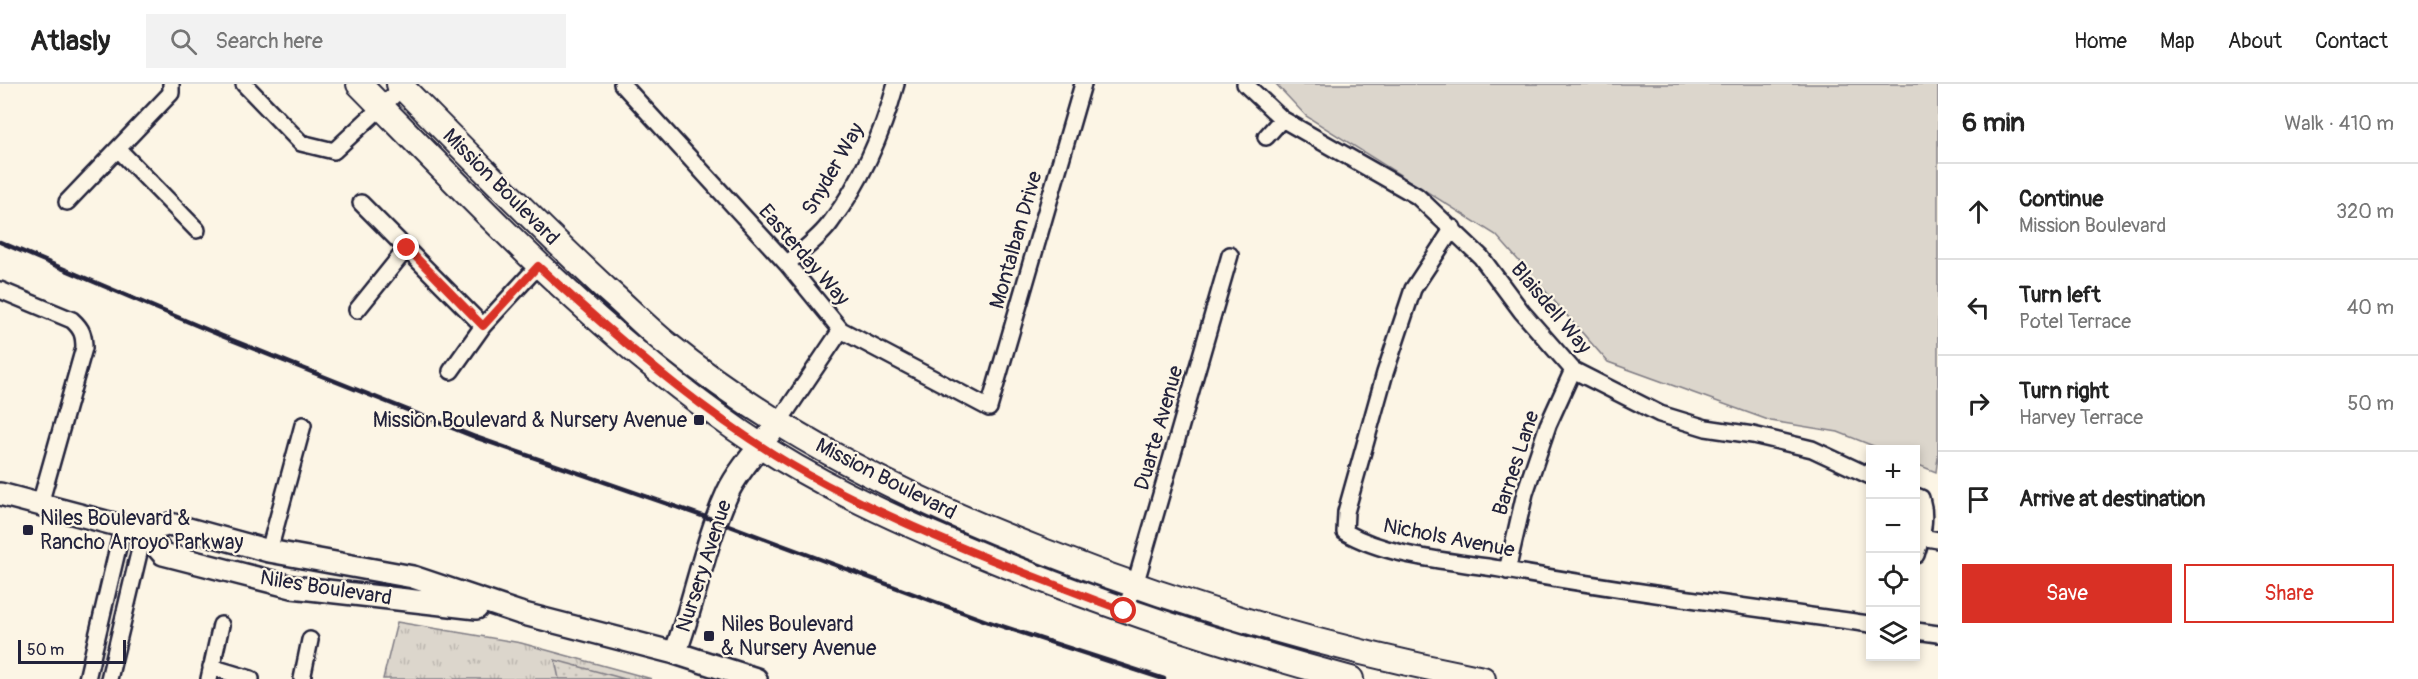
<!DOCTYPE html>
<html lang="en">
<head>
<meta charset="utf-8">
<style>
  :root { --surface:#fff; --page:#f2f2f2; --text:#222; --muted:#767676; --line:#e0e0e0; --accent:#d93025 }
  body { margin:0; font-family:Pangolin,sans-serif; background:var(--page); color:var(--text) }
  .controls { position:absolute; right:18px; bottom:18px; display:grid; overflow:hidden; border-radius:0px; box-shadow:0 3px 9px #0003 }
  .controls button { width:54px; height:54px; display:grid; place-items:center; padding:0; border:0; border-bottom:2px solid var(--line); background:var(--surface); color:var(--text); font:30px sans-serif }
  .scale { position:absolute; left:18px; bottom:15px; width:108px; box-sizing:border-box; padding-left:6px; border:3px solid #22223b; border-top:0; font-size:16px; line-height:21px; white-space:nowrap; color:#22223b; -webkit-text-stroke:4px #fcf5e5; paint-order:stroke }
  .stop { position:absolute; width:18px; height:18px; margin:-14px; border:4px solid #d93025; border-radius:50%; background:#fff }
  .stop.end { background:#d93025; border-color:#fff; box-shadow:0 2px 6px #0008 }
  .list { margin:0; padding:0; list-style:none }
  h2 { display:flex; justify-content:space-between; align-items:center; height:78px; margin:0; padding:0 24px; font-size:26px }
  h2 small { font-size:20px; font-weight:400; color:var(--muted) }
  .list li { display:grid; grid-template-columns:39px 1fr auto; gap:18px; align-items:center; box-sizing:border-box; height:96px; padding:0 24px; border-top:2px solid var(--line) }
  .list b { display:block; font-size:22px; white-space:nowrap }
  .list p { margin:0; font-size:20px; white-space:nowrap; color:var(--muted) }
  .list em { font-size:20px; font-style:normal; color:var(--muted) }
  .actions { display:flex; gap:12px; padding:18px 24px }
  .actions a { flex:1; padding:14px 0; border:2px solid var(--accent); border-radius:0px; text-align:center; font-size:21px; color:var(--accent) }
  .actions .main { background:var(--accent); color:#fff }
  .icon { flex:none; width:33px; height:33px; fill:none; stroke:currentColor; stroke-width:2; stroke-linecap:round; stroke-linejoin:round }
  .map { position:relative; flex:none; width:1938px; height:595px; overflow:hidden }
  header { display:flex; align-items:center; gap:36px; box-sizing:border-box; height:84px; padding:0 30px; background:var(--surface); border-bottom:2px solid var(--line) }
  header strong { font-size:28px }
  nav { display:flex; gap:33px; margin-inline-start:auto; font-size:21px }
  .search { width:420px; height:54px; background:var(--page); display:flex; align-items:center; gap:15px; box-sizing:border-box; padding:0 21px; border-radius:0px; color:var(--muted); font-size:22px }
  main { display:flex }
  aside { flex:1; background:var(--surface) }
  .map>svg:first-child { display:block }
  .grass { fill:#dcd6cc; stroke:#7f7c84; stroke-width:1.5 }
  .park { fill:url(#park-tufts); stroke:#7f7c84; stroke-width:1.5 }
  .garden { fill:url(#garden-dots); stroke:#7f7c84; stroke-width:1.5 }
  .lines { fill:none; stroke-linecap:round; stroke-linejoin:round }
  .minor-casing { stroke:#22223b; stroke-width:20 }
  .secondary-casing { stroke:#22223b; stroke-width:26 }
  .primary-casing { stroke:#22223b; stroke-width:28 }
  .minor { stroke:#fcf5e5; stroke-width:15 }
  .secondary { stroke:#fcf5e5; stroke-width:21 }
  .primary { stroke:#fcf5e5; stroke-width:24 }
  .rail { stroke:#22223b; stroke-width:4.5 }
  .route { stroke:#d93025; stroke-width:8 }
  .poi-dot { fill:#22223b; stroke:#fcf5e5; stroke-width:2 }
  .labels { text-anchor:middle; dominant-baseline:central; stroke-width:4.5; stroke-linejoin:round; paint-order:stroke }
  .street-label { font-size:21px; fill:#22223b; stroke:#fcf5e5 }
  .poi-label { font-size:21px; fill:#22223b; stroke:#fcf5e5; text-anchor:start }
</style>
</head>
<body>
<header>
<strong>Atlasly</strong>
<div class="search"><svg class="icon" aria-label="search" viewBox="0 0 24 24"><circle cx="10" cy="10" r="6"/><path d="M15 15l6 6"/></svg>Search here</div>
<nav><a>Home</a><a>Map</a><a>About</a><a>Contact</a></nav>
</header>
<main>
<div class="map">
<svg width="1938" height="595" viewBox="0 0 1938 595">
  <defs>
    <pattern id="park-tufts" width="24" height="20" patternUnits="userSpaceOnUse" patternTransform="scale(1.5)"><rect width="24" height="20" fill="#dcd6cc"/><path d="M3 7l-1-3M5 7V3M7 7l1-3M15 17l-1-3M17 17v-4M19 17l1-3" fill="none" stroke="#bcb7b0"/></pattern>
    <pattern id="garden-dots" width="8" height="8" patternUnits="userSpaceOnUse" patternTransform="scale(1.5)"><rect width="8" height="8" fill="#dcd6cc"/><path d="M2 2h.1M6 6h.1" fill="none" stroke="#bcb7b0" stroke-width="1.8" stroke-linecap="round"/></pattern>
  </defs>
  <rect width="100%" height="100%" fill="#fcf5e5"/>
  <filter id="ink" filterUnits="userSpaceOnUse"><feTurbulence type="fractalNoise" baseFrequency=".0167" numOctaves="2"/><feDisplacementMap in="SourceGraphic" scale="12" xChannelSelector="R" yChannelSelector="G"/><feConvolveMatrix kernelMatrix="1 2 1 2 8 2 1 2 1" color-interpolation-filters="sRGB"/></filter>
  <g filter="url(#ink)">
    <!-- grass -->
    <path class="grass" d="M1276,0h662v373l-2,15 -20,-8v-14l-35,-1 -43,-17 -67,-11 -163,-59 -112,-127 -190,-119z"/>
    <!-- park -->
    <path class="park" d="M397,538l124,21 131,36h-269z"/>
    <!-- garden -->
    <path class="garden" d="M555,576l70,19h-66z"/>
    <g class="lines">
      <defs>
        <path id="minor" d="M244,0l57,59 33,8 72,-67
          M622,0l165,180 54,66 148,78 94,-324
          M1245,0l37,35 135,77 64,61 41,55 51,58 87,44 46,14 47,7 59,14 58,27
          M1266,53l16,-18
          M118,65l79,81
          M67,118l104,-109v-9
          M361,119l122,123
          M1453,144l-40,61 -28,84 -39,139 -1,20c43,25 106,29 155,37 123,22 247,38 370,55
          M787,180c14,-13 33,-26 44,-42 30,-40 52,-90 65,-138
          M0,206l72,30c10,9 12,15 12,28l-44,156
          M357,226l50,-62
          M451,287l32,-45 55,-60
          M779,338l62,-92
          M1916,412l5,2c6,20 1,38 -5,57
          M1921,453l17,3
          M269,467l34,-126
          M1507,487l18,-78 23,-68 25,-55
          M1124,527l11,-26 95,-330
          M1916,547l22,3
          M211,583l40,12
          M87,595l36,-153
          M109,595l35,-147
          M209,595l12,-54
          M302,595l8,-39"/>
        <path id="secondary" d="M0,410l144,38 26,-8 99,27 144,26 107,36 155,40 81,26
          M144,448l19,22 129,33 185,21
          M675,569c20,-52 29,-109 53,-161 10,-22 36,-50 51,-70"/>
        <path id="primary" d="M359,0c115,117 227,237 360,333 81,60 174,102 267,140 119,49 241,89 365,122
          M399,0c68,69 136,139 207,205 21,18 40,38 61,55 111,90 240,154 371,205 144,57 293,100 445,130"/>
      </defs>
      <!-- minor casing -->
      <use href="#minor" class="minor-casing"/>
      <!-- secondary casing -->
      <use href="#secondary" class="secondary-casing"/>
      <!-- primary casing -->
      <use href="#primary" class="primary-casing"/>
      <!-- minor -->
      <use href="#minor" class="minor"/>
      <!-- secondary -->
      <use href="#secondary" class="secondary"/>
      <!-- primary -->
      <use href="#primary" class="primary"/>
      <!-- rail -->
      <path class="rail" d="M0,158l222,94 253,101 242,84 272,101 175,57"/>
    </g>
  </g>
  <g class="lines" filter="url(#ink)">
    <!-- route -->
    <path class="route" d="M407,164l76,78 55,-60c89,81 182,163 289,219 95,50 197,88 297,126"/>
  </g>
  <!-- markers -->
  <g class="poi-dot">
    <rect x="693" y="330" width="12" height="12" rx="3"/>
    <rect x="22" y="440" width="12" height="12" rx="3"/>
    <rect x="703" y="546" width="12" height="12" rx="3"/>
  </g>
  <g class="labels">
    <!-- street labels -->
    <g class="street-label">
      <text transform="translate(833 85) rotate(-60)">Snyder Way</text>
      <text transform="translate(501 103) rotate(45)">Mission Boulevard</text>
      <text transform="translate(1016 156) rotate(-74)">Montalban Drive</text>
      <text transform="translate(804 171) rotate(49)">Easterday Way</text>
      <text transform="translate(1551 224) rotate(50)">Blaisdell Way</text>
      <text transform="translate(1159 344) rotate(-74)">Duarte Avenue</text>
      <text transform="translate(1516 379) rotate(-72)">Barnes Lane</text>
      <text transform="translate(886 395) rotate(27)">Mission Boulevard</text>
      <text transform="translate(1449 454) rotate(11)">Nichols Avenue</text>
      <text transform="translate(704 482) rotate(-72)">Nursery Avenue</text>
      <text transform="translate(326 504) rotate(9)">Niles Boulevard</text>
    </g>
    <!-- poi labels -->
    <g class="poi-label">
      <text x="687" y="336" text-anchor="end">Mission Boulevard &amp; Nursery Avenue</text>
      <text x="40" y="434">Niles Boulevard &amp;<tspan x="40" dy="24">Rancho Arroyo Parkway</tspan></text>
      <text x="721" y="540">Niles Boulevard<tspan x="721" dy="24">&amp; Nursery Avenue</tspan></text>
    </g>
  </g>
</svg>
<div class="controls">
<button>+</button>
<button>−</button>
<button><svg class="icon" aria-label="locate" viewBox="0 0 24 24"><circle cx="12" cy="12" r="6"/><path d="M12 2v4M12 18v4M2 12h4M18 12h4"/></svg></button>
<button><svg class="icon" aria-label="layers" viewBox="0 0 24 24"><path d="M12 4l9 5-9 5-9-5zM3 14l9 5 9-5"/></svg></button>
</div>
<div class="scale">50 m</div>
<div class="stop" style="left:1124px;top:527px"></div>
<div class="stop end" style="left:407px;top:164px"></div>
</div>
<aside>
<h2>6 min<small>Walk · 410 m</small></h2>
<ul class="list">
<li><svg class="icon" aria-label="ahead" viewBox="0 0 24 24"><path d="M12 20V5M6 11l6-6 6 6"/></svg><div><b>Continue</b><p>Mission Boulevard</p></div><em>320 m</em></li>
<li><svg class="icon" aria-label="left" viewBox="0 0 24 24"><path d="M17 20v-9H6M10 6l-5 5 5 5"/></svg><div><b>Turn left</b><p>Potel Terrace</p></div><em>40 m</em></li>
<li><svg class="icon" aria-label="right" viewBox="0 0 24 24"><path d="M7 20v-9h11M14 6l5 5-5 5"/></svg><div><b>Turn right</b><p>Harvey Terrace</p></div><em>50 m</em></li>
<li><svg class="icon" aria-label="arrive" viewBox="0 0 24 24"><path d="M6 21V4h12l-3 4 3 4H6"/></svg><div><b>Arrive at destination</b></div></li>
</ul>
<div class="actions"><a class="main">Save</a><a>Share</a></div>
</aside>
</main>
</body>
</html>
